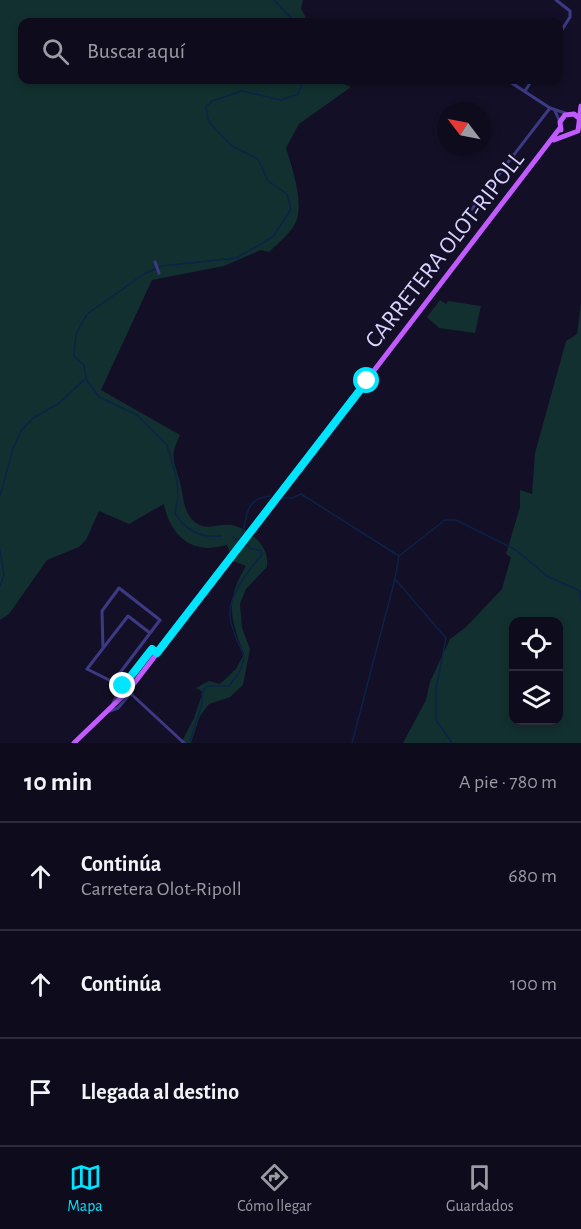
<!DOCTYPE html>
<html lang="es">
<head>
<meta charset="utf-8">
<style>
  :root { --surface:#0e0b1c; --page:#1c1929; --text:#f1f3f6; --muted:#9b9ba3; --line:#2e2b3b; --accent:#00e5ff }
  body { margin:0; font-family:"Alegreya Sans",sans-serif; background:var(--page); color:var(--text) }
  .controls { position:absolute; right:18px; bottom:18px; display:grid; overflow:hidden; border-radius:12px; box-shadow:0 3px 9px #0003 }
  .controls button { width:54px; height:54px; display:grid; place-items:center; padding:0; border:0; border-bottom:2px solid var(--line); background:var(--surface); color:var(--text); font:30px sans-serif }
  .compass { position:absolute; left:437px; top:102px; width:54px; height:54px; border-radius:50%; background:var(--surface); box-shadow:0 3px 9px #0003; rotate:302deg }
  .stop { position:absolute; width:18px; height:18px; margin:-14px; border:4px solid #00e5ff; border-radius:50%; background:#fff }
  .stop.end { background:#00e5ff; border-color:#fff; box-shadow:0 2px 6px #0008 }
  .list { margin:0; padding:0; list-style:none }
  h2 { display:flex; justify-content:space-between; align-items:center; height:78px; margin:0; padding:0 24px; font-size:26px }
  h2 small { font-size:20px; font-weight:400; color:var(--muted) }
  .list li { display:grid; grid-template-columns:39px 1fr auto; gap:18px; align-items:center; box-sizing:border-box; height:108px; padding:0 24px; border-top:2px solid var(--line) }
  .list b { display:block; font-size:22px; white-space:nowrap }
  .list p { margin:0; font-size:20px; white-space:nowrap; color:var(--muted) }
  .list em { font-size:20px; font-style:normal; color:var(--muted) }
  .icon { flex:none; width:33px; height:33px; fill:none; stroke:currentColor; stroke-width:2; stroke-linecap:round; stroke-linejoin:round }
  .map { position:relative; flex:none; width:581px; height:743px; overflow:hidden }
  .search { position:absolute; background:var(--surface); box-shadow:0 3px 9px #0003; left:18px; right:18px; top:18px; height:66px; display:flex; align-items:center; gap:15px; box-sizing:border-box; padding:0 21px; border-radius:12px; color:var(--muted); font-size:22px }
  .sheet { height:402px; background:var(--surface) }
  nav { display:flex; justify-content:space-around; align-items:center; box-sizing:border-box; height:84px; border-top:2px solid var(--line); background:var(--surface); font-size:16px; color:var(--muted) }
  nav a { display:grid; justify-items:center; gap:3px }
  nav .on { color:var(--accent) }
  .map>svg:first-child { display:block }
  .green { fill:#12302f; fill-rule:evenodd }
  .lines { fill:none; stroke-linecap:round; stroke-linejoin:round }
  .stream { stroke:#0c2248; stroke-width:1.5 }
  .street { stroke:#3d3a85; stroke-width:3 }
  .primary { stroke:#c25bff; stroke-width:5 }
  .route { stroke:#00e5ff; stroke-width:8 }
  .labels { text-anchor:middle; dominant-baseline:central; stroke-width:4.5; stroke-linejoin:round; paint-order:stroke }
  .street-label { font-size:24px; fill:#d9d4ff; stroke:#130f26 }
</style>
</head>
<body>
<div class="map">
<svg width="581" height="743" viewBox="0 0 581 743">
  <rect width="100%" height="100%" fill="#130f26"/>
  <!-- green -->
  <path class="green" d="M0,0h303l-2,8 7,14h-286v58h312l17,7 -52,37 -13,24c6,19 17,51 11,71 -4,13 -19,24 -28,33l-8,-2 -37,16 -72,14 -51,110 79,45c-10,22 -7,23 -1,44 5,15 3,33 16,43 12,10 22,1 36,3 19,4 39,21 36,42l-21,22 -6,15 2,24 8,21 -7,36 -13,12 -21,7 -9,12 -9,27h-10l13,-25 9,-26 -7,-4 13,-7 11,3 16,-15 8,-15c-14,-36 -19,-53 2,-88l-13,-5 -6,-16c-7,1 -13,3 -20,3 -25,-1 -39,-22 -43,-44l-35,20 -30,-13 -13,29 -7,7 -32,13 -38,54 -9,6z
    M440,300l6,4 2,-3 33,5 -6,27 -36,-5 -12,-11z
    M581,303v440h-178l23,-43 4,-18 20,-43 15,-11 37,-39 9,-32 -5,-3 14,-47v-17l12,4 3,-41 31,-112 11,-7zM514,622h44v98h-44z"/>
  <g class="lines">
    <!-- stream -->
    <path class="stream" d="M274,0l21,22
      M86,379l13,18 38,18 30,30 10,35 1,17 -3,16c10,17 26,25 46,23
      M0,496l13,-47 8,-18 12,-13 25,-14 28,-26 -2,-13 -10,-9 2,-22 11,-20 57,-40 18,-8 74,-8 37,-21 18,-28 -4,-15 -19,-13 -10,-22 -26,-13 -18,-18 -6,-8 -2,-13 6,-6 30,-10 39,9 17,-6 5,-14
      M285,498h7l9,-4 98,62 46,-36h11l60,30 31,26 33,15 1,10
      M233,537l2,3 6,-2c8,-21 1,-38 29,-42
      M0,550l4,25 -4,11
      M399,556l-4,23 51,59 -10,51v31l16,23
      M190,741l12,-37v-11l5,-7h22c27,-33 9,-32 2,-64 -6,-23 16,-50 30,-66v-5l-11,-3 -3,-4
      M352,743l43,-164"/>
    <!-- street -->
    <path class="street" d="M556,0l14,11v6l-12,19
      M507,80l43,28 15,5
      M525,91l7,-11
      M555,111l5,11
      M472,209l78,-101
      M155,262l4,11
      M103,648l-1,-37 17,-23 41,32 -47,62
      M129,690l-42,-21 41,-53 22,17
      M129,692l55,51
      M113,703l8,-16 31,-38 5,4
      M110,711l8,-3 12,-14"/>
    <!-- primary -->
    <path class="primary" d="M561,130l-1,-8 5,-7 9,-1 6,5
      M554,140l24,-9 3,-25
      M74,743l55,-53 431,-562"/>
  </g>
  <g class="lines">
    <!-- route -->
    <path class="route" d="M123,686l29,-37 5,4 210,-272"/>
  </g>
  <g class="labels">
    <!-- street labels -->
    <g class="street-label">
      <text transform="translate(445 250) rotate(-52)">CARRETERA OLOT-RIPOLL</text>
    </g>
  </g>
</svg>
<div class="controls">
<button><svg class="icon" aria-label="locate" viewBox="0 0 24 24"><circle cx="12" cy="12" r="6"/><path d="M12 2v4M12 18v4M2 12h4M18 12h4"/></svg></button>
<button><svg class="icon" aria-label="layers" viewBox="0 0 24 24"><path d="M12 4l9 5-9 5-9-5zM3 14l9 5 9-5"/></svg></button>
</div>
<svg class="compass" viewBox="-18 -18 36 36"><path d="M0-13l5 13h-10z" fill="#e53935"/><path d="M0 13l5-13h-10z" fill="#9b9ba3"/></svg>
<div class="stop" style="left:367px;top:381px"></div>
<div class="stop end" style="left:123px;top:686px"></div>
<div class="search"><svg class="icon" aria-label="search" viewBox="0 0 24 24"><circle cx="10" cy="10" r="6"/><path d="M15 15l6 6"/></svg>Buscar aquí</div>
</div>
<section class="sheet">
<h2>10 min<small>A pie · 780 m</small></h2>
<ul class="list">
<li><svg class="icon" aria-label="ahead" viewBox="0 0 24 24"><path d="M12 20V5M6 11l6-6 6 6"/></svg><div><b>Continúa</b><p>Carretera Olot-Ripoll</p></div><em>680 m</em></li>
<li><svg class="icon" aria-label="ahead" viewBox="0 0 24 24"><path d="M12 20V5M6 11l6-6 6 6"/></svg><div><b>Continúa</b></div><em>100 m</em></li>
<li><svg class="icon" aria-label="arrive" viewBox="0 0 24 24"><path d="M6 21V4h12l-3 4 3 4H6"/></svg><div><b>Llegada al destino</b></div></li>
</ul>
</section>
<nav>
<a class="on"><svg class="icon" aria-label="map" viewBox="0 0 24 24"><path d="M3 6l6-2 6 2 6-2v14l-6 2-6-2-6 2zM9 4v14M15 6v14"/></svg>Mapa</a>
<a><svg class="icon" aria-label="directions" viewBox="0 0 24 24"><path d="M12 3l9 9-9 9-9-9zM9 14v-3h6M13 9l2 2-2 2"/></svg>Cómo llegar</a>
<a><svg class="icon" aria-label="saved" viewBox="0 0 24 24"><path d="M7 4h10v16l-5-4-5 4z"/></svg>Guardados</a>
</nav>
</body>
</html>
